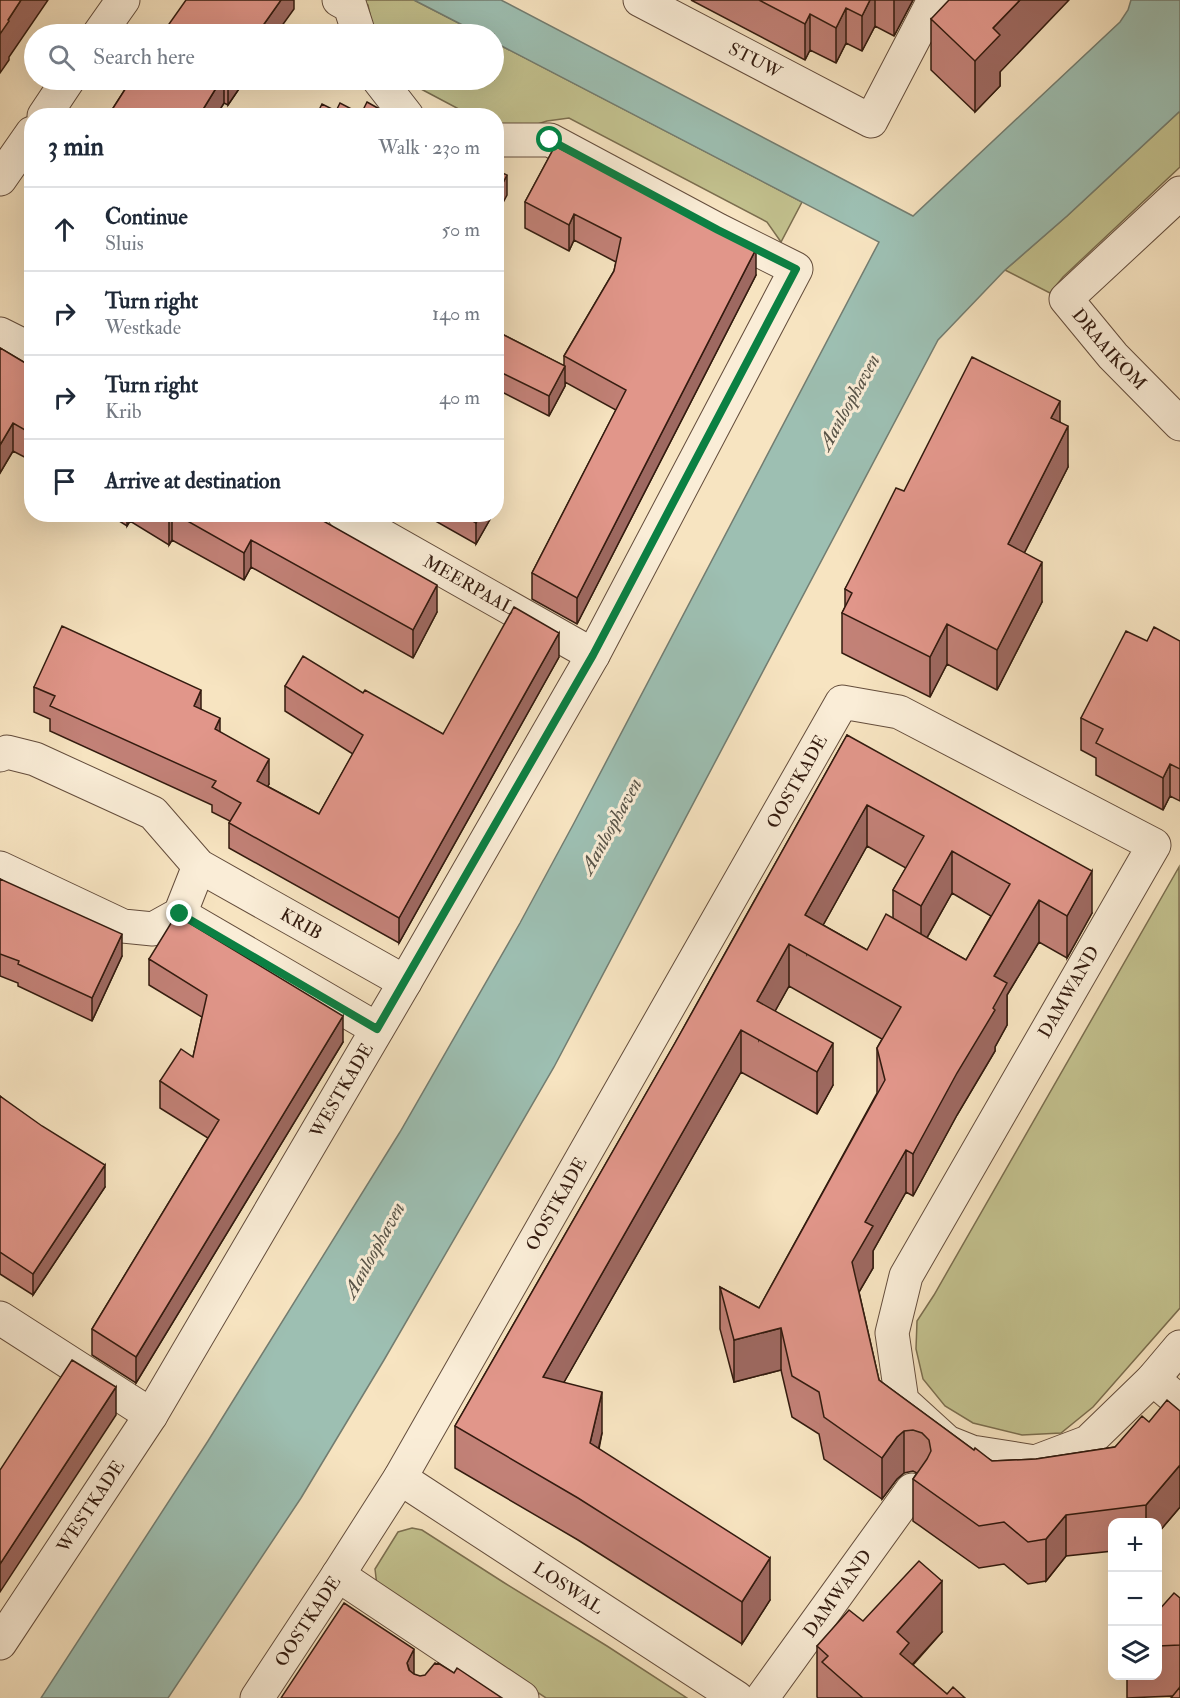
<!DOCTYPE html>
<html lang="en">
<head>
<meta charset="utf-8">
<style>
  :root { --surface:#fff; --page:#f2f2f3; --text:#1f2937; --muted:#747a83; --line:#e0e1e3 }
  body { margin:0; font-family:"IM FELL Double Pica",serif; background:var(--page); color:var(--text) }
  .controls { position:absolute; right:18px; bottom:18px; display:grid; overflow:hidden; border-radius:12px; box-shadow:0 6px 24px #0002 }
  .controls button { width:54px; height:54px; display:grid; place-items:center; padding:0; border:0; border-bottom:2px solid var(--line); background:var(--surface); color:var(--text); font:30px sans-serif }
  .stop { position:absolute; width:18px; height:18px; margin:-14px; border:4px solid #0b8043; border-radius:50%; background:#fff }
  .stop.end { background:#0b8043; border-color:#fff; box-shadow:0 2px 6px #0008 }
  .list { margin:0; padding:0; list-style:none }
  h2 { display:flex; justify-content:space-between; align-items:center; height:78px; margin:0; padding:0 24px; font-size:26px }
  h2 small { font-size:20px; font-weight:400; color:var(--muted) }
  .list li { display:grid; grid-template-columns:39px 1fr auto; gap:18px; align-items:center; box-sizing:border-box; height:84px; padding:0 24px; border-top:2px solid var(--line) }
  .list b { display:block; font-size:22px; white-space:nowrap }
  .list p { margin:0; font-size:20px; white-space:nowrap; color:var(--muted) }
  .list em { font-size:20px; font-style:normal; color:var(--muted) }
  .icon { flex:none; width:33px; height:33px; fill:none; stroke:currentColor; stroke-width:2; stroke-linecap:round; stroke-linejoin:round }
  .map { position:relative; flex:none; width:1180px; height:1698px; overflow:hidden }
  .search { position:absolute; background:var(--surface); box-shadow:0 6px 24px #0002; left:24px; top:24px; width:480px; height:66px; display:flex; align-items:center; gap:15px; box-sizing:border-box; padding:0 21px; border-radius:33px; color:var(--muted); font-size:22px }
  .panel { position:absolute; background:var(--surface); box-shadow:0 6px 24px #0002; left:24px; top:108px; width:480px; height:414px; border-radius:24px }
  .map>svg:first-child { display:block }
  .green { fill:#c3c28f; stroke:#7b6e4f; stroke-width:1.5 }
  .water { fill:#9dbfb2; stroke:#737d71; stroke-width:1.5 }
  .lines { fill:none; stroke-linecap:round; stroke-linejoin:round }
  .minor-casing { stroke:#644d3c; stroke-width:35 }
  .minor { stroke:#faedd7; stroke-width:33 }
  .wall { fill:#c28177; stroke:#331b0f; stroke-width:1.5; fill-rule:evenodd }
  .shaded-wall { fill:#9e6961; stroke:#331b0f; stroke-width:1.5 }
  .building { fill:#e1968a; stroke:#331b0f; stroke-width:1.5; fill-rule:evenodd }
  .route { stroke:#0b8043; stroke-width:8 }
  .labels { text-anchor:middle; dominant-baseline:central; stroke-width:6; stroke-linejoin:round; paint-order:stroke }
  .street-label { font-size:18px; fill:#331b0f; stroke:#faedd7 }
  .water-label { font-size:20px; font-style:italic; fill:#585448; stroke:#faedd7 }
</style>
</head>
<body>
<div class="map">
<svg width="1180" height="1698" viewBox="0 0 1180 1698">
  <rect width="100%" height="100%" fill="#f7e4c1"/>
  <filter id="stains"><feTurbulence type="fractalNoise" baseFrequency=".00333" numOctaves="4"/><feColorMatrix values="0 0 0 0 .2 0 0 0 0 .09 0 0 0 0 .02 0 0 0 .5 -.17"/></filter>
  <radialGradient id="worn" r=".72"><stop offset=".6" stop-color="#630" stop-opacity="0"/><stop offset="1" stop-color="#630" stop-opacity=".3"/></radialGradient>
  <!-- green -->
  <path class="green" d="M360,0h54l66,34h-106l-6,-29z
    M494,42l308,160 -21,40 -14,-20 -198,-104 -22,3 -35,11 -15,-3 -1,-13 -26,-1 -66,-35h90z
    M1180,111v56l-117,110 -13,16 -45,-23 62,-54z
    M1179,867l1,441 -87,99 -32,26 -39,2 -49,-12 -28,-17 -22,-27 -7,-30 1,-28 17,-26z
    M412,1528l10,2 81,52 104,64 80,52h-141l-169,-112 -2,-17 23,-37z"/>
  <!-- water -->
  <path class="water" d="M414,0h87l412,216 207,-194 8,-12 3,-10h49v111l-113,105 -62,54 -67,70 -384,727 -170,293 -83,138 -133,200h-127l167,-257 192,-309 120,-209 54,-100 305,-581 -385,-200v-8h-14z"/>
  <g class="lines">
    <defs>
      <g id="minor">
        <path d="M339,0l11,6 9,28"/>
        <path id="s1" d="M640,0l231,121 63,-121"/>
        <path d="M99,34l24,-34"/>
        <path d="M379,80l28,36"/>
        <path d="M44,116l24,-36"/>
        <path d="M0,179l32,-46"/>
        <path id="s2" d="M1180,193l-114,106 47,57 67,68"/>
        <path d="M0,334l32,16"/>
        <path id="s3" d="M344,514l249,141"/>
        <path id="s4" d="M0,755l7,-3 28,7 118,54 46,53 206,116"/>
        <path d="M0,868l123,58 30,3 27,-15 19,-48"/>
        <path d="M180,914l197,115"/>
        <path d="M0,1318l151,97"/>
        <path d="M1153,1379l27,23"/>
        <path id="s5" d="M400,1478l337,220"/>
        <path d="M338,1575l184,123"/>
        <path id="s6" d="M0,1643l151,-228 254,-433 188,-327 203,-386 -78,-39 -168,-90h-54"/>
        <path id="s7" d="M257,1698l81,-123 62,-97 442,-776 57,10 255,133 -248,431 -14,57 10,68 45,41 25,10 63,10 53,-20 65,-63 27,-32"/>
        <path id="s8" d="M762,1698l150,-208"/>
      </g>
    </defs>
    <!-- minor casing -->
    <use href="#minor" class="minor-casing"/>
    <!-- minor -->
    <use href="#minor" class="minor"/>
  </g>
  <!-- wall -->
  <path class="wall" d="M691,0h222l-19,36 -19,-10 -13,25 -16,-8 -10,20 -26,-13 -5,10z
    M931,19l69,53v14l-25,26 -44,-42z
    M131,80h114l-17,25 -4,-2 -8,13h-108z
    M555,146l201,129 -179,349 -45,-25v-26l84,-163 -51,-28v4l-16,30 -53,-27v-58l68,35v-10l50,-85 2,-9 -42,-22 -5,11 -44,-23v-26z
    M32,243v36l-4,-2v-28z
    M0,348l32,19v94l-19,-10 -13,22z
    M1060,422l8,45 -44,86 18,49 -45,88 -50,-26 -17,33 -88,-44v-40l3,-6v-18l59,-98z
    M108,514h203l126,98 -24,46 -162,-91 -7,13 -72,-40 -3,5 -39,-24 -3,5z
    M423,514h70l-17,30z
    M1180,641v160l-10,-5 -7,14 -67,-35v-17l-15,-8v-32z
    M559,657l-160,286 -170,-95v-25l1,-2 -18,-9v-7l-162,-74v-12l-16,-7v-25l167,23 19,22 49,52 -2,2 52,28 34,-60 -68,-43v-25l78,7 80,41z
    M847,735l245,178 -25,45 -28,-16 -32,53v30l-12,22v4l-38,64 -44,81 -7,-4 -33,59v17l-14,24 20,88 95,70 18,11 44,-2 79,-12 34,-25 31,-11v96l-22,26v-11h-45v29l-47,5 -20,25 -18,3 -24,-20 -25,4 -66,-47v-42l4,-6 -4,-2 -9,2 -7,6 -15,20 -58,-40 -5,-25 -27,-17 -11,-47 -47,12 -14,-53v-42l39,21 118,-215v-45l5,-9 -93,-53 -14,25 58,74 -16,29 -76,-42 -177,310 38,51 -3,16 171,151 -28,44 -164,-104 -123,-72v-42l220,-383zM867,846l39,22 -13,22v29l-26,31 -44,-25zM952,893l39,23 -25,44 -39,-22z
    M0,879l122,77 -30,65 -74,-35v-3l-18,-7z
    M149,959l194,83 -207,341 -44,-28v-26l116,-191 -48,-30v-27l33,-24 9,-40 -53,-32z
    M0,1096l105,91 -72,108 -33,-21z
    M1180,1598v100l-8,-2 -45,2v-22h31v-65z
    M863,1621l79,11 -29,33 34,29 18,4h-147l-1,-1v-51z"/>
  <!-- shaded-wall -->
  <path class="shaded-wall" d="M21,0h27l-39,57v3l-9,13v-39l8,-14z
    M281,0h13v9l-18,25h-19z
    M870,0h5v26l-13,25v-35z
    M894,0h19l-19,36z
    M1020,0h49l-69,72v14l-25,26v-51l18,-33z
    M846,8v35l-10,20v-35z
    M810,14v36l-5,10v-36z
    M221,80h3v23l-8,13h-17z
    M228,80h17l-17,25z
    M507,175v20l-11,21v-20z
    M574,214v26l-5,11v-26z
    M756,249v26l-179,349v-26z
    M565,366v20l-16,30v-20z
    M1060,401v40l-9,-23z
    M13,423v28l-13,22v-28z
    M1068,426v41l-60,118v-41z
    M502,478v21l-6,10v-21z
    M127,514h3v7l-3,5z
    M171,514h1v26l-3,5v-27z
    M481,514h12l-17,30v-21z
    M251,540v27l-7,13v-27z
    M1042,562v40l-45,88v-40z
    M437,585v27l-24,46v-28z
    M947,624v40l-17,33v-40z
    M559,633v24l-160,286v-25z
    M201,690v25l-7,-9z
    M220,718v25l-5,-14z
    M269,759v25l-12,21v-24z
    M1170,764v32l-7,14v-32z
    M867,805v41l-60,108 -2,-39z
    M952,851v42l-31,55v-42z
    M1092,871v42l-25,45v-42z
    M1039,900v42l-32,53v30l-12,22v4l-38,64 -44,81v-42l81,-178z
    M122,934v22l-30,65v-23z
    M789,944v42l-30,54 -2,-39z
    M343,1016v26l-207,341v-26z
    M741,1030v42l-198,347v-42z
    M833,1043v42l-16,29v-42z
    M906,1150v42l-33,59v17l-21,36v-42l13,-40z
    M105,1165v22l-72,108v-21z
    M781,1328v42l-47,12v-42z
    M116,1387v28l-116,177v-28z
    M602,1392v41l-12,52v-42z
    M904,1431v42l-7,6 -15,20v-41l15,-21z
    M1180,1465v42l-22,26v-11h-12v-17z
    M1066,1515v41l-20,25v-42z
    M770,1558v42l-28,44v-42z
    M942,1581v51l-33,36 -3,30 -9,-66z
    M414,1649v35l-7,-21z"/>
  <!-- building -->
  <path class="building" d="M0,0h21l-13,20 1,1 -9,13z
    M186,0h95l-24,34h-95z
    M759,0h111l-8,16 -16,-8 -10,20 -26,-14 -5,10z
    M949,0h71l-27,28 7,7 -25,26 -44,-42z
    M131,80h90l-22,36h-91z
    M367,102l25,14h-76l6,-12 14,7 4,-8 21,11z
    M555,146l201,103 -179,349 -45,-25 94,-183 -62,-34 50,-85 7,-33 -47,-24 -5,11 -44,-23z
    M496,170l11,5 -11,21z
    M32,243v8l-4,-2z
    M496,331l69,35 -16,30 -53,-26z
    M0,348l32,19v67l-19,-11 -13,22z
    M972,357l88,44 -9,17 17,8 -60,118 34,18 -45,88 -50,-26 -17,33 -88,-44 10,-20 -7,-4 51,-101 8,3z
    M496,475l6,3 -6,10z
    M175,514h136l126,71 -24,45 -162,-90 -7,13z
    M460,514h21l-5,9z
    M514,607l45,26 -160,285 -170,-95 12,-20 -29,-16 4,-6 -166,-75 5,-10 -21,-9 28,-61 139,64 -7,16 26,12 -5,11 54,30 -12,22 62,33 44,-79 -78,-49 18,-30 60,37 2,-3 78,44z
    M1154,627l26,14v128l-10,-5 -7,14 -67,-35 7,-14 -22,-11 45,-87 21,10z
    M847,735l245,136 -25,45 -28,-16 -45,76 13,7 -14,25 2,2 -38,63 -44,81 -7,-4 -41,72 8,4 -21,36 27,118 95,70 1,-2 17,13 44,-2 79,-12 27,-31 7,6 18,-22 13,11v54l-34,40 -80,10 -20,24 -18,3 -24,-20 -25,4 -66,-47 14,-20 4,-8 -2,-11 -7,-7 -9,-3 -9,1 -7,6 -15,21 -58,-41 -5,-25 -27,-16 -11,-48 -47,12 -14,-53 39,21 126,-228 -8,-32 24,-41 -112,-63 -32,57 76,42 -16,29 -76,-42 -198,347 59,15 -12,51 180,115 -28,44 -164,-104 -123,-72 220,-383zM867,805l57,31 -31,54 28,16 31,-55 58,33 -44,76 -80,-46 -19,36 -62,-35z
    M0,879l122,55 -30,64 -74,-34 1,-3 -19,-7z
    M176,915l167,101 -207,341 -44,-28 127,-209 -59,-39 21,-32 12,8 14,-62 -58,-36z
    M0,1096l42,30 63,39 -72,109 -33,-22z
    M72,1360l44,27 -116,177v-94z
    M919,1561l23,20 -45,51 12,11 -9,11 47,40 6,-7 12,11h-102l-41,-36 6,-6 -11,-10 32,-36 14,11z
    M1174,1593l6,5v47l-22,1v-35z
    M344,1603l70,46 -7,14 2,7 5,4 6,2 5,-1 10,-12 2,1 1,-1 16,10 3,-5 45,30h-221z
    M1180,1687v11h-9z"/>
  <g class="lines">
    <!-- route -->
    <path class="route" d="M180,914l197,115 216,-374 203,-386 -78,-39 -168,-90"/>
  </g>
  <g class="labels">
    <!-- street labels -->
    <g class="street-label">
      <text stroke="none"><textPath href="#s1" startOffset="130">STUW</textPath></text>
      <text stroke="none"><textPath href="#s2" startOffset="222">DRAAIKOM</textPath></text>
      <text stroke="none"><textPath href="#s3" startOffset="144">MEERPAAL</textPath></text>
      <text stroke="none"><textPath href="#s7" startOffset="1064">OOSTKADE</textPath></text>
      <text stroke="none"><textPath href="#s4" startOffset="354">KRIB</textPath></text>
      <text transform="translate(1069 992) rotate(-60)">DAMWAND</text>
      <text stroke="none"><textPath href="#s6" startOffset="650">WESTKADE</textPath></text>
      <text stroke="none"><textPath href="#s7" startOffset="578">OOSTKADE</textPath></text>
      <text stroke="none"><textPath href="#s6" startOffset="164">WESTKADE</textPath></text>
      <text stroke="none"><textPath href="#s5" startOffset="201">LOSWAL</textPath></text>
      <text stroke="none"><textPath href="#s8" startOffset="129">DAMWAND</textPath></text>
      <text stroke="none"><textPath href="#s7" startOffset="92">OOSTKADE</textPath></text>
    </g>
    <!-- water labels -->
    <g class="water-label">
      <text transform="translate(849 402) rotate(-61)">Aanloophaven</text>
      <text transform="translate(611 826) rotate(-61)">Aanloophaven</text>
      <text transform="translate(374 1250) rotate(-61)">Aanloophaven</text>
    </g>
  </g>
  <rect width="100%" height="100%" filter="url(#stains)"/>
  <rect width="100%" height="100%" fill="url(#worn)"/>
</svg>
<div class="controls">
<button>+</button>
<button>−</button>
<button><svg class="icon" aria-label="layers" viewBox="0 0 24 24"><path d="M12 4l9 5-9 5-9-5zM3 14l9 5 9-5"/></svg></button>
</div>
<div class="stop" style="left:550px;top:140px"></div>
<div class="stop end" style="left:180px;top:914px"></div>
<div class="search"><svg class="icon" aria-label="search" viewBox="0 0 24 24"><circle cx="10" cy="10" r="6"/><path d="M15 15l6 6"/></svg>Search here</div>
<section class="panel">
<h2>3 min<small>Walk · 230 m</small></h2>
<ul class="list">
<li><svg class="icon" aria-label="ahead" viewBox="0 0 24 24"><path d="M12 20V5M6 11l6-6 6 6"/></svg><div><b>Continue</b><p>Sluis</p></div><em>50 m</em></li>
<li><svg class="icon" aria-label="right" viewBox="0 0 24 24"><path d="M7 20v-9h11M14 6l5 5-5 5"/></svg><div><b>Turn right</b><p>Westkade</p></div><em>140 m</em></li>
<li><svg class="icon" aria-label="right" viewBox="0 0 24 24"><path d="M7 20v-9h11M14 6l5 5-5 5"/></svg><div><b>Turn right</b><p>Krib</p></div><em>40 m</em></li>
<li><svg class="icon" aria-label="arrive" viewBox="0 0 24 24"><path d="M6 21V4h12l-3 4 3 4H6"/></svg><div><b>Arrive at destination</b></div></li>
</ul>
</section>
</div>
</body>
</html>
